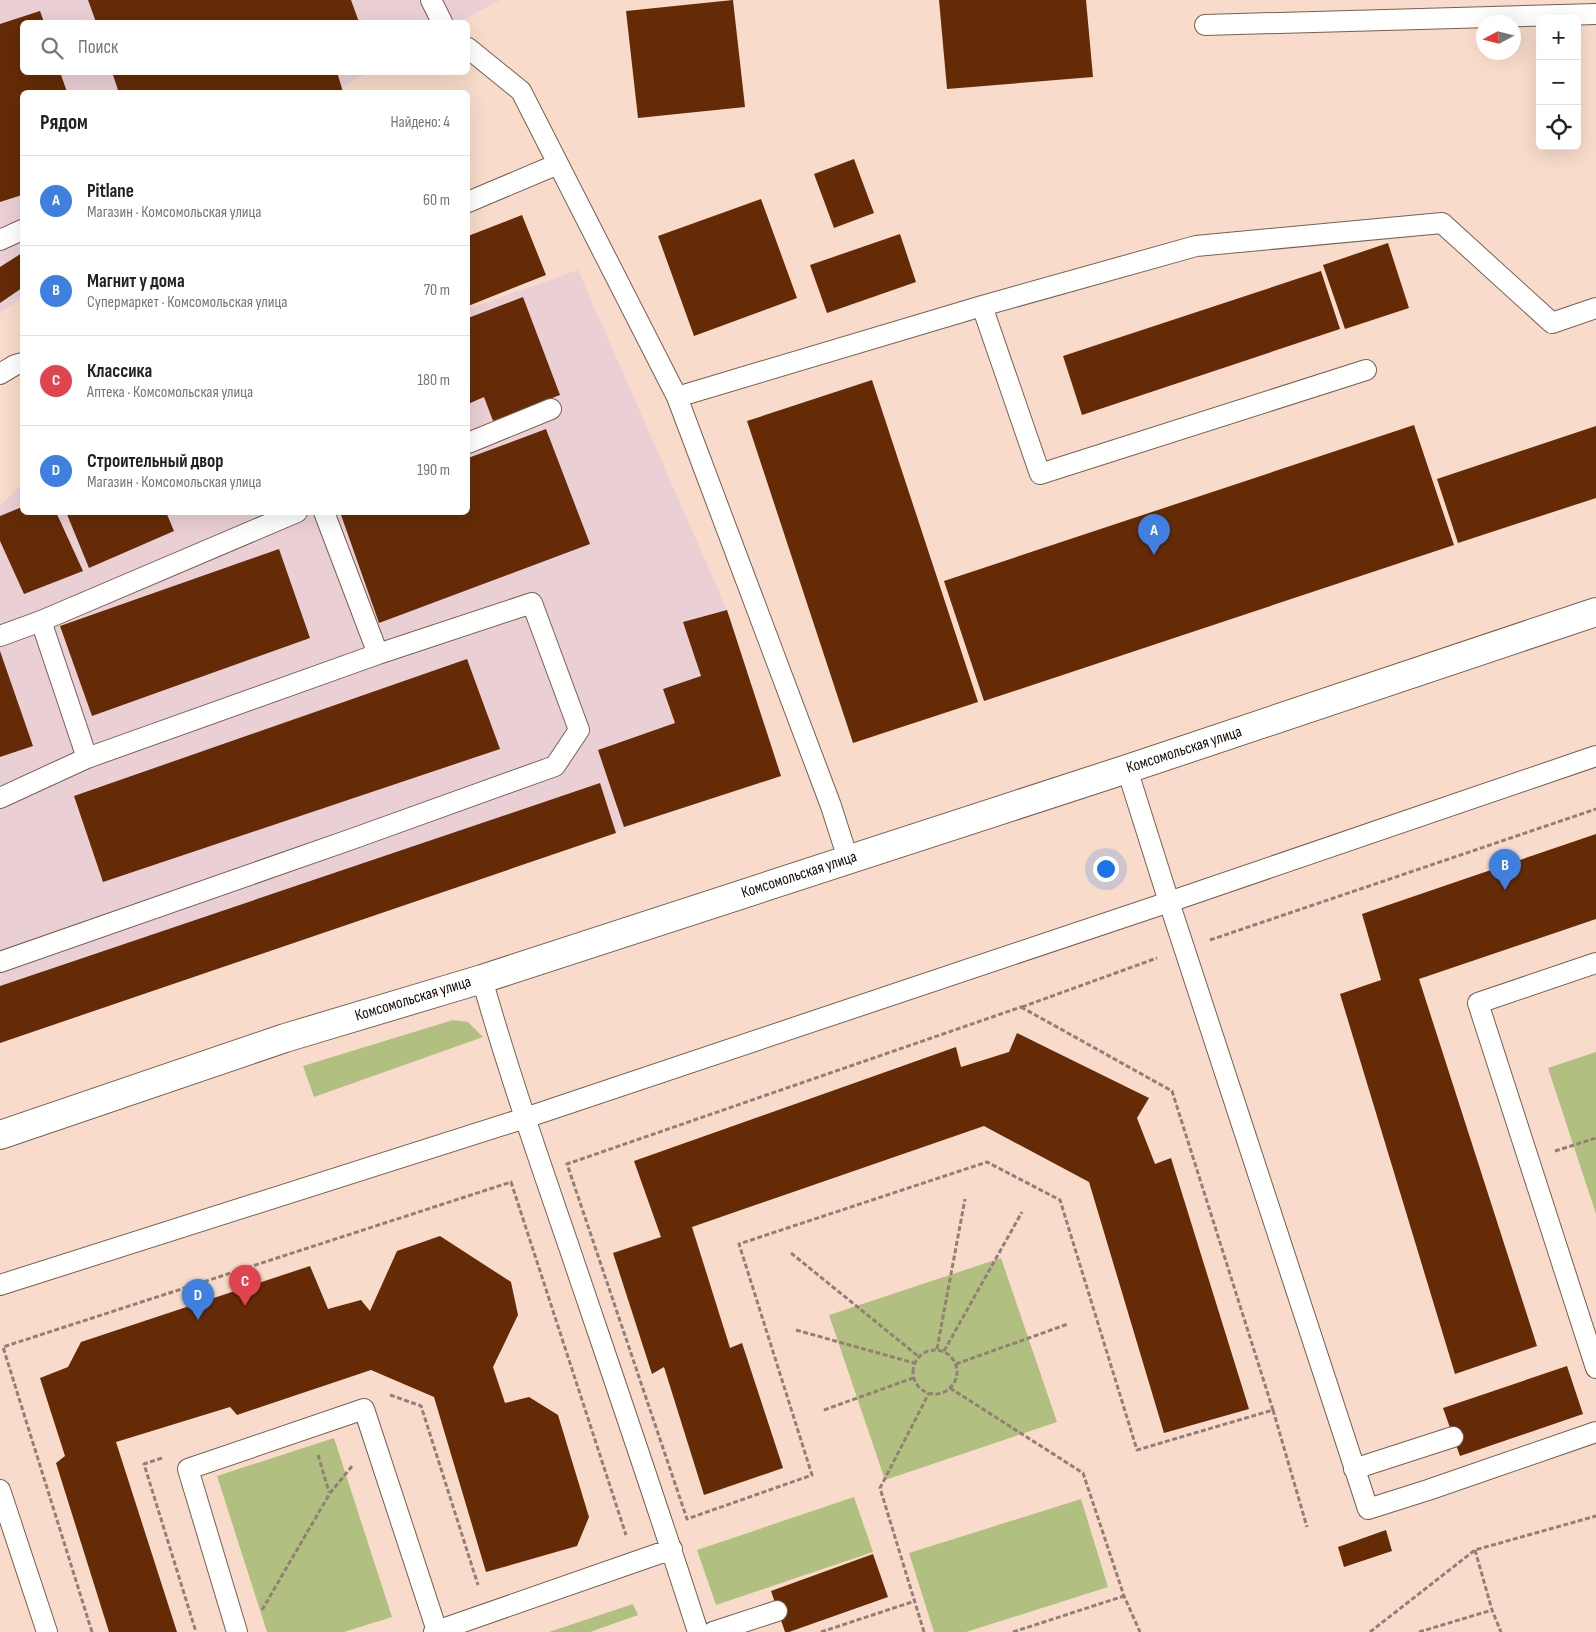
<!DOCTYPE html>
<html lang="ru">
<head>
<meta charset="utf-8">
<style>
  :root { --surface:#fff; --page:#f6f6f6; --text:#222; --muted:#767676; --line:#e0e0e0; --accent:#2563eb }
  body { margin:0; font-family:"Sofia Sans Condensed",sans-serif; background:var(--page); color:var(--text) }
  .controls { position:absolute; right:15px; top:15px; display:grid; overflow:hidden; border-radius:8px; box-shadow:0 5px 20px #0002 }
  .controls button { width:45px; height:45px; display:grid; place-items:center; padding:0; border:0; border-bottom:1px solid var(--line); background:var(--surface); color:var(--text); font:25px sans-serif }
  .compass { position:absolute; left:1476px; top:15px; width:45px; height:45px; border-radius:50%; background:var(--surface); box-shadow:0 5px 20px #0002; rotate:263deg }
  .you { position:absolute; left:1105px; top:868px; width:18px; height:18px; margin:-12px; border:4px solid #fff; border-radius:50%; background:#1a73e8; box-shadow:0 0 0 8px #1a73e833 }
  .badge { display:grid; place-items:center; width:32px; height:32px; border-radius:50%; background:var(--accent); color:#fff; font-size:16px; font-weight:700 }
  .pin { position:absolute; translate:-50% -41px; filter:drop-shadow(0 1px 2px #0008) }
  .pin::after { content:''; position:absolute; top:26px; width:18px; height:15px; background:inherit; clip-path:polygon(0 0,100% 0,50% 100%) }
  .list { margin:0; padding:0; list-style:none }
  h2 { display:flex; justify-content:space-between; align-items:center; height:65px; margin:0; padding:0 20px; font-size:21px }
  h2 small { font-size:16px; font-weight:400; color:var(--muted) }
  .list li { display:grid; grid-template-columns:32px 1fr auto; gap:15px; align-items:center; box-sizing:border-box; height:90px; padding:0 20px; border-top:1px solid var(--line) }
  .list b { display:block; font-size:19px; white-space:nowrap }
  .list p { margin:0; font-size:16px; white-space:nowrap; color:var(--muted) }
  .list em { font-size:16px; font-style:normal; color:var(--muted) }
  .icon { flex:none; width:28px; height:28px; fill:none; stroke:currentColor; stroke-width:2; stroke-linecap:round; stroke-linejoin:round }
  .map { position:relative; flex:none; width:1596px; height:1632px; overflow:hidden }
  .search { position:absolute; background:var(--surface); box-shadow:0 5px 20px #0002; left:20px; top:20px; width:450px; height:55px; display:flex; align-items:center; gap:12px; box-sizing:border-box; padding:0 18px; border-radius:8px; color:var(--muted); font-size:19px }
  .panel { position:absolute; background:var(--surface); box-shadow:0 5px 20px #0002; left:20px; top:90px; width:450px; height:425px; border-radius:8px }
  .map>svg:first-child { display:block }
  .commercial { fill:#ead0d5 }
  .green { fill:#b1c081 }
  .building { fill:#652b07 }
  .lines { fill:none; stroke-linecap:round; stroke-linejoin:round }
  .service-casing { stroke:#786050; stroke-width:22 }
  .secondary-casing { stroke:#786050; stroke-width:30 }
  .path { stroke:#937f73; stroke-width:3; stroke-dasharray:5 2.5; stroke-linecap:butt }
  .service { stroke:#fff; stroke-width:20 }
  .secondary { stroke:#fff; stroke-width:28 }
  .labels { text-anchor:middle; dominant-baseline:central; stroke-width:5; stroke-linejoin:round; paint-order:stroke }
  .street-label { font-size:16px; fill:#160d07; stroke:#fff }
</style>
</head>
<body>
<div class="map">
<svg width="1596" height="1632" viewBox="0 0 1596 1632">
  <rect width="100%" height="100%" fill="#f8dbca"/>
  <!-- commercial -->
  <path class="commercial" d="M0,0h500l-41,22h-437v50l345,1 -32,19h-313v206l-22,15z
    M578,270l149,340 54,166 -156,51 -9,6 -616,210v-537l22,-22v28h446v-203z"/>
  <!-- green -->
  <path class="green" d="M453,1020l15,2 15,15 -169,60 -11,-31z
    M1596,1052v162l-48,-146z
    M1001,1258l56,164 -172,58 -56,-165z
    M334,1438l58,179 -48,15h-77l-50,-156z
    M854,1497l19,55 -157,53 -19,-55z
    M1081,1499l27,88 -142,45h-32l-25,-79z
    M633,1604l5,11 -48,17h-41z"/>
  <!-- building -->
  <path class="building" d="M88,0h263l8,22h-263z
    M733,0l12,107 -107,11 -12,-107z
    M939,0h147l7,77 -146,12z
    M40,11l4,11h-22v50h38l7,20h-45v103l-22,7v-178z
    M112,72h225l6,20h-232l7,-2z
    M854,159l20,54 -40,15 -20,-54z
    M761,199l36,99 -103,38 -36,-100z
    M522,215l24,60 -78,31v-70z
    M900,234l16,48 -89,31 -17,-48z
    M1388,243l21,65 -64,21 -22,-64z
    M22,253v35l-22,15v-36z
    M1321,271l19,58 -258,86 -19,-59z
    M523,297l37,98 -67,26 -9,-24 -16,7v-86z
    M872,380l106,322 -125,41 -106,-322z
    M1414,425l40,120 -470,156 -40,-120z
    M1596,426v72l-138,45 -21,-64z
    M546,429l44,115 -211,79 -39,-111h128v-54z
    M22,507v5h34l27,59 -59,23 -24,-53v-25z
    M66,512h100l8,19 -85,37z
    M279,549l31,89 -218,78 -32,-90z
    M727,610l54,166 -157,51 -26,-77 77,-27 -12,-34 38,-13 -18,-54z
    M0,651l33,95 -33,11z
    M467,659l33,90 -397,133 -29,-86z
    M600,783l16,50 -616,210v-57z
    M1596,834v85l-177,60 118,367 -82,28 -115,-380 41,-14 -19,-66z
    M1017,1033l132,65 -12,20 18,46 16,-6 78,251 -85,24 -75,-251 -105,-56 -292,101 38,121 12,-5 41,125 -79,27 -40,-128 -12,7 -39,-121 48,-16 -27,-76 322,-114 5,20 48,-15z
    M440,1236l71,46 7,33 -25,52 12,36 24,-6 29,18 31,102 -12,29 -91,26 -52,-175 -63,-27 -134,45 -7,-8 -114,35 61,190h-68l-53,-169 9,-7 -25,-78 28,-11 13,-25 229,-76 18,43 33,-9 9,11 27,-60z
    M1567,1366l16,48 -123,42 -17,-48z
    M1386,1530l6,21 -48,16 -6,-20z
    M873,1554l15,43 -99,35h-4l-14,-41z"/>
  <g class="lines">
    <defs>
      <path id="service" d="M431,0l11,22
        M1205,25l391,-11
        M468,48l53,43 156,306 154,409 17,53
        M468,202l90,-38
        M0,240l22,-10
        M982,306l58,168 326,-104
        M0,374l15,-9 7,-2
        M677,397l305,-91 214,-60 246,-23 110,100 44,-15
        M468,443l83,-34
        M324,512l54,142
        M41,621l46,137
        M0,636l41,-15 256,-109
        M1127,769l42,133 199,607 60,-19 168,-58
        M0,798l87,-40 291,-104 154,-51 47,127 -24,36 -203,73 -352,123
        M1596,963l-118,40 118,365
        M482,979c25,88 55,175 85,262 44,130 89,260 131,391
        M0,1285l525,-167 644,-216 427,-146
        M1354,1469l99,-32
        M0,1490l47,142
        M237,1632l-49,-163 176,-60 73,222
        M434,1632l238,-83
        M713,1632l64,-21"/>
      <path id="secondary" d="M0,1135l285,-97 197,-59 645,-210 469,-157"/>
    </defs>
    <!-- service casing -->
    <use href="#service" class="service-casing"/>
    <!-- secondary casing -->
    <use href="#secondary" class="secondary-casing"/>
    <!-- path -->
    <path class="path" d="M1210,940l386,-131
      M1021,1007l151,84 101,319 -136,40 -77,-250 -73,-38 -248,82 73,231 -125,44 -120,-355z
      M1022,1007l135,-49
      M1555,1151l41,-13
      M791,1253l127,103
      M796,1330l118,33
      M937,1349l28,-150
      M913 1372a22 22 0 1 1 44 0a22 22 0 1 1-44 0Z
      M944,1351l78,-139
      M956,1364l112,-40
      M950,1388l133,85 41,123 16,36
      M390,1395l31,11 57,179
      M824,1410l89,-32
      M1273,1410l34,117
      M318,1455l11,37
      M162,1458l-18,6 52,168
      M1475,1550l17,60 9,22
      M262,1610l68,-117 23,-28
      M92,1632l-89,-285 508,-165 115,353
      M821,1632l94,-31
      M924,1632l-44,-144 49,-95
      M1013,1632l111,-36
      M1370,1632l105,-82 121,-34
      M1419,1632l73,-22"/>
    <!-- service -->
    <use href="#service" class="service"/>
    <!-- secondary -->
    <use href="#secondary" class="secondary"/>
  </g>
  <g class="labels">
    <!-- street labels -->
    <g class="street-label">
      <text transform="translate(1184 750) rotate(-18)">Комсомольская улица</text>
      <text transform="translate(799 875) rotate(-18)">Комсомольская улица</text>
      <text transform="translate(413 999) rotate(-17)">Комсомольская улица</text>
    </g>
  </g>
</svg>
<div class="controls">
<button>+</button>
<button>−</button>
<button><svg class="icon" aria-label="locate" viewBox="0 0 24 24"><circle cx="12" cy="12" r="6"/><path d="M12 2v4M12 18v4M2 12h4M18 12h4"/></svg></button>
</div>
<svg class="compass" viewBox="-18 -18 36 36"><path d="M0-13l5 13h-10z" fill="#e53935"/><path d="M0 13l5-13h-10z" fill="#767676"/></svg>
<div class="you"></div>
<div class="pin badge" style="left:1154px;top:555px;background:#3f7fe0">A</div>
<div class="pin badge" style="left:1505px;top:890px;background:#3f7fe0">B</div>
<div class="pin badge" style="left:245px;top:1306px;background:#e0444e">C</div>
<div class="pin badge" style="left:198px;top:1320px;background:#3f7fe0">D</div>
<div class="search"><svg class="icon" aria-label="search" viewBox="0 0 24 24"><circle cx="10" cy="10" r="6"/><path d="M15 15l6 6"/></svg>Поиск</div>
<section class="panel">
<h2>Рядом<small>Найдено: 4</small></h2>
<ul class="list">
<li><span class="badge" style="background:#3f7fe0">A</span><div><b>Pitlane</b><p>Магазин · Комсомольская улица</p></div><em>60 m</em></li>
<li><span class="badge" style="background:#3f7fe0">B</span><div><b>Магнит у дома</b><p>Супермаркет · Комсомольская улица</p></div><em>70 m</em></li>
<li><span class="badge" style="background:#e0444e">C</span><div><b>Классика</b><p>Аптека · Комсомольская улица</p></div><em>180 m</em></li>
<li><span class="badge" style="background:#3f7fe0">D</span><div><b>Строительный двор</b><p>Магазин · Комсомольская улица</p></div><em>190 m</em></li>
</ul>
</section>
</div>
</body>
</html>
